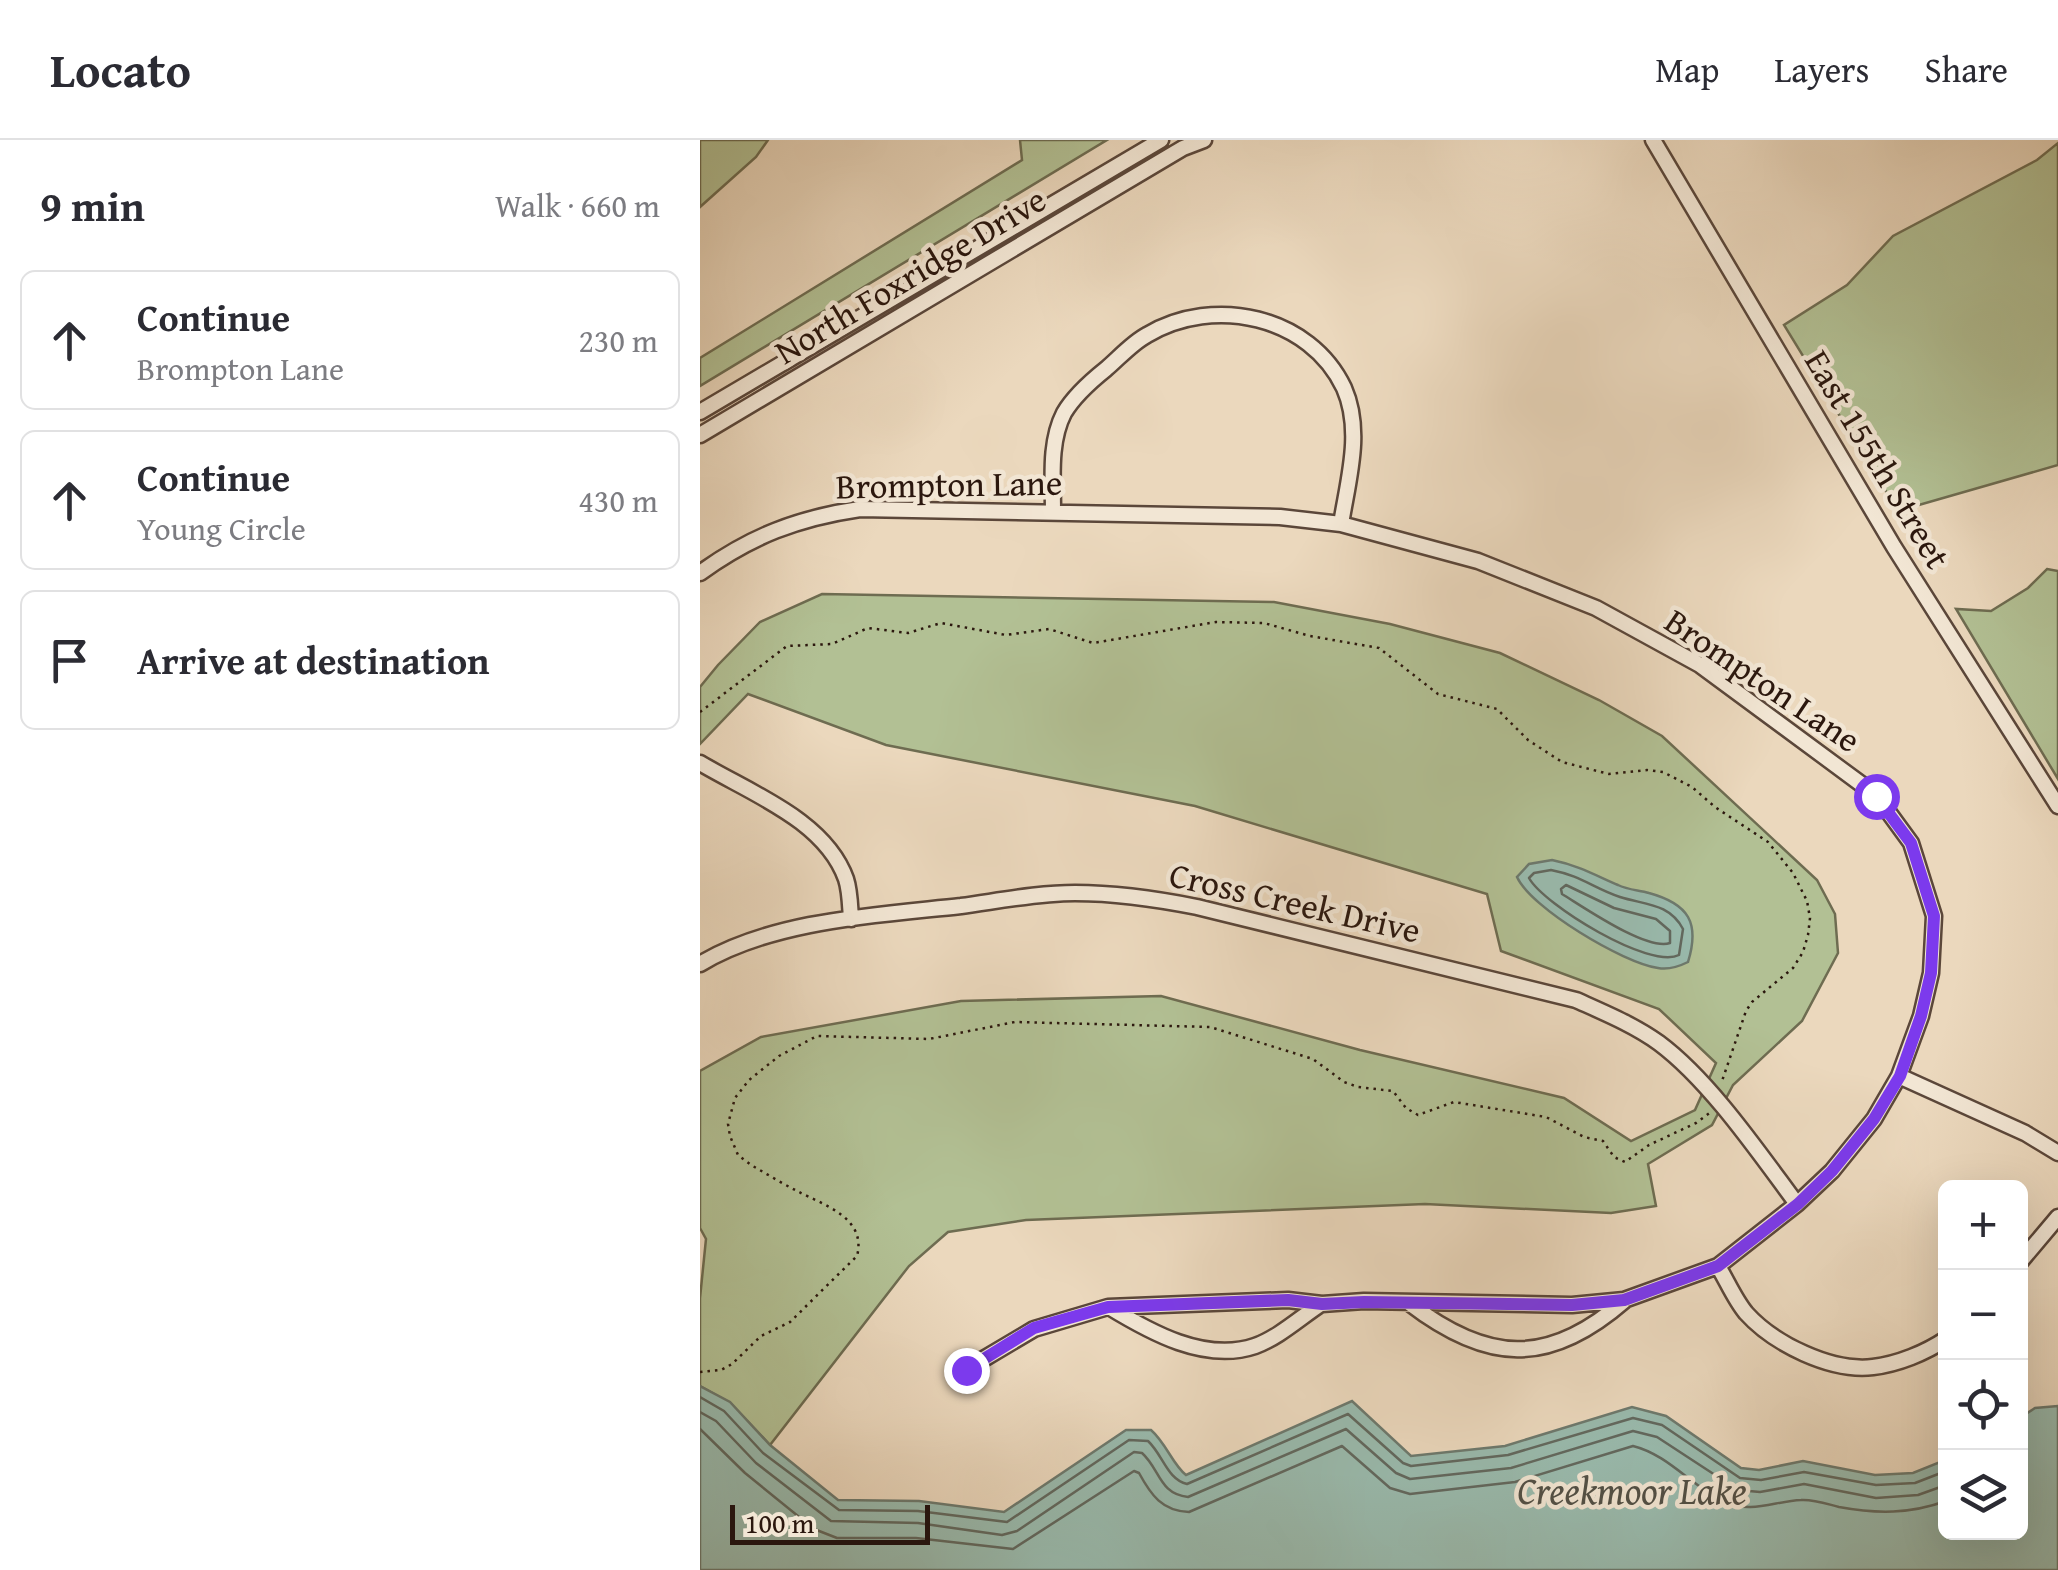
<!DOCTYPE html>
<html lang="en">
<head>
<meta charset="utf-8">
<style>
  :root { --surface:#fff; --page:#f2f2f3; --text:#2b2b33; --muted:#7c7c81; --line:#e1e1e2 }
  body { margin:0; font-family:"Gentium Book Plus",serif; background:var(--page); color:var(--text) }
  .controls { position:absolute; right:30px; bottom:30px; display:grid; overflow:hidden; border-radius:15px; box-shadow:0 10px 40px #0002 }
  .controls button { width:90px; height:90px; display:grid; place-items:center; padding:0; border:0; border-bottom:2px solid var(--line); background:var(--surface); color:var(--text); font:50px sans-serif }
  .scale { position:absolute; left:30px; bottom:25px; width:200px; box-sizing:border-box; padding-left:10px; border:5px solid #2b170e; border-top:0; font-size:28px; line-height:35px; white-space:nowrap; color:#2b170e; -webkit-text-stroke:8px #f2e6d4; paint-order:stroke }
  .stop { position:absolute; width:30px; height:30px; margin:-22px; border:8px solid #7c3aed; border-radius:50%; background:#fff }
  .stop.end { background:#7c3aed; border-color:#fff; box-shadow:0 2px 10px #0008 }
  .list { margin:0; padding:0; list-style:none }
  h2 { display:flex; justify-content:space-between; align-items:center; height:130px; margin:0; padding:0 40px; font-size:42px }
  h2 small { font-size:32px; font-weight:400; color:var(--muted) }
  .list li { display:grid; grid-template-columns:65px 1fr auto; gap:30px; align-items:center; box-sizing:border-box; height:140px; margin:0 20px 20px; padding:0 20px; border:2px solid var(--line); border-radius:15px }
  .list b { display:block; font-size:38px; white-space:nowrap }
  .list p { margin:0; font-size:32px; white-space:nowrap; color:var(--muted) }
  .list em { font-size:32px; font-style:normal; color:var(--muted) }
  .icon { flex:none; width:55px; height:55px; fill:none; stroke:currentColor; stroke-width:2; stroke-linecap:round; stroke-linejoin:round }
  .map { position:relative; flex:none; width:1358px; height:1430px; overflow:hidden }
  header { display:flex; align-items:center; gap:60px; box-sizing:border-box; height:140px; padding:0 50px; background:var(--surface); border-bottom:2px solid var(--line) }
  header strong { font-size:48px }
  nav { display:flex; gap:55px; margin-inline-start:auto; font-size:35px }
  main { display:flex }
  aside { flex:1; background:var(--surface) }
  .map>svg:first-child { display:block }
  .green { fill:#b2c094; stroke:#6e6c51; stroke-width:2.5 }
  .water { fill:#99baad; stroke:#6d796d; stroke-width:2.5 }
  .lines { fill:none; stroke-linecap:round; stroke-linejoin:round }
  .shore { stroke:#62685e; stroke-width:2.5 }
  .minor-casing { stroke:#5b473a; stroke-width:19 }
  .path { stroke:#2b170e; stroke-width:2.5; stroke-dasharray:2.5 5; stroke-linecap:butt }
  .minor { stroke:#f2e6d4; stroke-width:14 }
  .route { stroke:#7c3aed; stroke-width:12 }
  .labels { text-anchor:middle; dominant-baseline:central; stroke-width:9; stroke-linejoin:round; paint-order:stroke }
  .street-label { font-size:35px; fill:#2b170e; stroke:#f2e6d4 }
  .water-label { font-size:38px; font-style:italic; fill:#525046; stroke:#f2e6d4 }
</style>
</head>
<body>
<header>
<strong>Locato</strong>
<nav><a>Map</a><a>Layers</a><a>Share</a></nav>
</header>
<main>
<aside>
<h2>9 min<small>Walk · 660 m</small></h2>
<ul class="list">
<li><svg class="icon" aria-label="ahead" viewBox="0 0 24 24"><path d="M12 20V5M6 11l6-6 6 6"/></svg><div><b>Continue</b><p>Brompton Lane</p></div><em>230 m</em></li>
<li><svg class="icon" aria-label="ahead" viewBox="0 0 24 24"><path d="M12 20V5M6 11l6-6 6 6"/></svg><div><b>Continue</b><p>Young Circle</p></div><em>430 m</em></li>
<li><svg class="icon" aria-label="arrive" viewBox="0 0 24 24"><path d="M6 21V4h12l-3 4 3 4H6"/></svg><div><b>Arrive at destination</b></div></li>
</ul>
</aside>
<div class="map">
<svg width="1358" height="1430" viewBox="0 0 1358 1430">
  <rect width="100%" height="100%" fill="#ebd8bd"/>
  <filter id="stains"><feTurbulence type="fractalNoise" baseFrequency=".002" numOctaves="4"/><feColorMatrix values="0 0 0 0 .2 0 0 0 0 .09 0 0 0 0 .02 0 0 0 .5 -.17"/></filter>
  <radialGradient id="worn" r=".72"><stop offset=".6" stop-color="#630" stop-opacity="0"/><stop offset="1" stop-color="#630" stop-opacity=".3"/></radialGradient>
  <!-- green -->
  <path class="green" d="M0,0h68l-12,17 -56,50z
    M320,0h87l-407,246v-28l322,-198z
    M1358,3v322l-160,46 -114,-186 63,-40 46,-49 144,-76z
    M1347,429l11,2v208l-102,-170 35,2 37,-23z
    M122,454l452,8 116,22 110,29 99,47 63,36 155,144 18,34 3,39 -36,68 -69,64 -21,40 -64,39 8,42 -45,7 -186,-9 -399,16 -78,12 -39,34 -139,179 -40,-42 -30,-17v-88l6,-59 -6,-11v-157l61,-34 200,-36 200,-5 199,54 204,48 67,43 64,-31 21,-47 -57,-54 -158,-58 -14,-57 -292,-88 -309,-61 -138,-51 -48,50v-57l18,-22 42,-43z"/>
  <!-- water -->
  <path class="water" d="M852,720c25,5 43,15 66,25 10,5 21,5 31,8 40,11 51,30 39,69 -10,5 -19,8 -30,6 -35,-5 -127,-60 -141,-91l12,-13z
    M0,1246l30,16 40,43 68,55 81,1 85,11 122,-82h25c15,13 22,35 35,45l166,-74 59,55 94,-10 127,-39 34,9 75,52 18,2 44,-9 72,14 38,-2 32,-13 1,72h74l1,-115 14,-9 23,-2v164h-1358z"/>
  <g class="lines">
    <!-- shore -->
    <path class="shore" d="M851,730c31,6 42,18 69,27 25,8 49,6 63,32l-4,26c-29,15 -135,-50 -150,-77l5,-5z
      M866,745l48,23 42,11 14,12v12c-23,8 -85,-35 -108,-49l-1,-5z
      M0,1257l24,14 39,42 76,57 79,1 89,11 122,-82 19,1c15,14 19,38 39,43l161,-70 55,49 8,3 97,-11 125,-37 29,7 78,53 21,2 43,-8 72,13 39,-2 31,-12
      M0,1272l16,9 40,42 75,58 87,2 84,12 15,-4 117,-79 8,1c18,16 17,41 46,44l158,-68 50,44 14,6 101,-11 122,-37 24,6 81,53 22,2 44,-8 72,14 42,-3 28,-10
      M0,1289l45,44 69,56 23,9h79l97,11 121,-78 5,2c12,22 23,38 50,39l153,-66 48,42 20,6 105,-12 118,-36c36,9 59,41 92,56 26,12 50,-1 76,-2 12,-1 26,4 38,7 38,7 71,7 107,-6"/>
    <defs>
      <path id="minor" d="M953,0l241,407 164,259
        M0,272l461,-272
        M0,295l483,-287 21,-8
        M353,371c0,-32 -4,-69 11,-98 10,-17 27,-32 42,-44 13,-11 26,-26 41,-34 67,-40 163,-19 197,53 19,43 4,92 -3,136
        M0,433c51,-37 98,-55 160,-64l420,8 61,7 137,37 118,47 104,57 176,130 35,48 23,73 -3,57 -10,43 -22,60 -25,43 -42,52 -35,33 -79,62 -94,34 -52,5 -208,-4 -42,3 -34,-4 -180,7 -74,22 -69,41
        M0,623c50,30 125,57 146,116 4,12 4,27 5,40
        M0,824c73,-44 178,-49 261,-58 37,-5 77,-13 114,-13 42,0 82,6 122,14l379,93c29,13 58,25 83,43 51,38 100,110 138,161
        M1199,936l126,57 33,20
        M1320,1122l38,-45
        M1018,1126c9,15 17,34 28,47 28,31 85,59 127,54 25,-3 52,-14 73,-28
        M709,1163c78,60 139,64 215,-2
        M409,1167c41,25 96,56 146,39 23,-8 46,-29 66,-42"/>
    </defs>
    <!-- minor casing -->
    <use href="#minor" class="minor-casing"/>
    <!-- path -->
    <path class="path" d="M0,572l87,-66 45,-2 36,-16 40,5 33,-10 65,12 43,-6 44,14 123,-21 48,1 46,13 69,12 59,46 59,15 31,31 34,22 47,12 38,-4 16,2 29,15 23,20 53,35 25,31 14,28 3,17 -2,17 -5,17 -10,16 -41,34 -6,9 -24,70
      M0,1232l21,-2 11,-6 29,-28 29,-14 67,-66c10,-38 -33,-51 -58,-64 -16,-8 -32,-18 -48,-27l-13,-10 -8,-19 -2,-12 7,-26 14,-18 30,-24 38,-20 112,3 86,-17 195,5 103,32 31,23 14,5 35,4 13,17 12,7 36,-13 92,15 38,20 19,4 11,16 11,5 24,-17 47,-22 15,-11"/>
    <!-- minor -->
    <use href="#minor" class="minor"/>
  </g>
  <g class="lines">
    <!-- route -->
    <path class="route" d="M266,1230l68,-42 74,-21 180,-7 34,4 42,-2 208,3 52,-5 94,-34 80,-62 34,-33 42,-52 26,-43 21,-60 10,-43 3,-57 -23,-73 -35,-47"/>
  </g>
  <g class="labels">
    <!-- street labels -->
    <g class="street-label">
      <text transform="translate(210 135) rotate(-31)">North Foxridge Drive</text>
      <text transform="translate(1178 319) rotate(59)">East 155th Street</text>
      <text transform="translate(249 344) rotate(-1)">Brompton Lane</text>
      <text transform="translate(1063 540) rotate(34)">Brompton Lane</text>
      <text transform="translate(595 762) rotate(13)">Cross Creek Drive</text>
    </g>
    <!-- water labels -->
    <g class="water-label">
      <text x="932" y="1350">Creekmoor Lake</text>
    </g>
  </g>
  <rect width="100%" height="100%" filter="url(#stains)"/>
  <rect width="100%" height="100%" fill="url(#worn)"/>
</svg>
<div class="controls">
<button>+</button>
<button>−</button>
<button><svg class="icon" aria-label="locate" viewBox="0 0 24 24"><circle cx="12" cy="12" r="6"/><path d="M12 2v4M12 18v4M2 12h4M18 12h4"/></svg></button>
<button><svg class="icon" aria-label="layers" viewBox="0 0 24 24"><path d="M12 4l9 5-9 5-9-5zM3 14l9 5 9-5"/></svg></button>
</div>
<div class="scale">100 m</div>
<div class="stop" style="left:1176px;top:656px"></div>
<div class="stop end" style="left:266px;top:1230px"></div>
</div>
</main>
</body>
</html>
